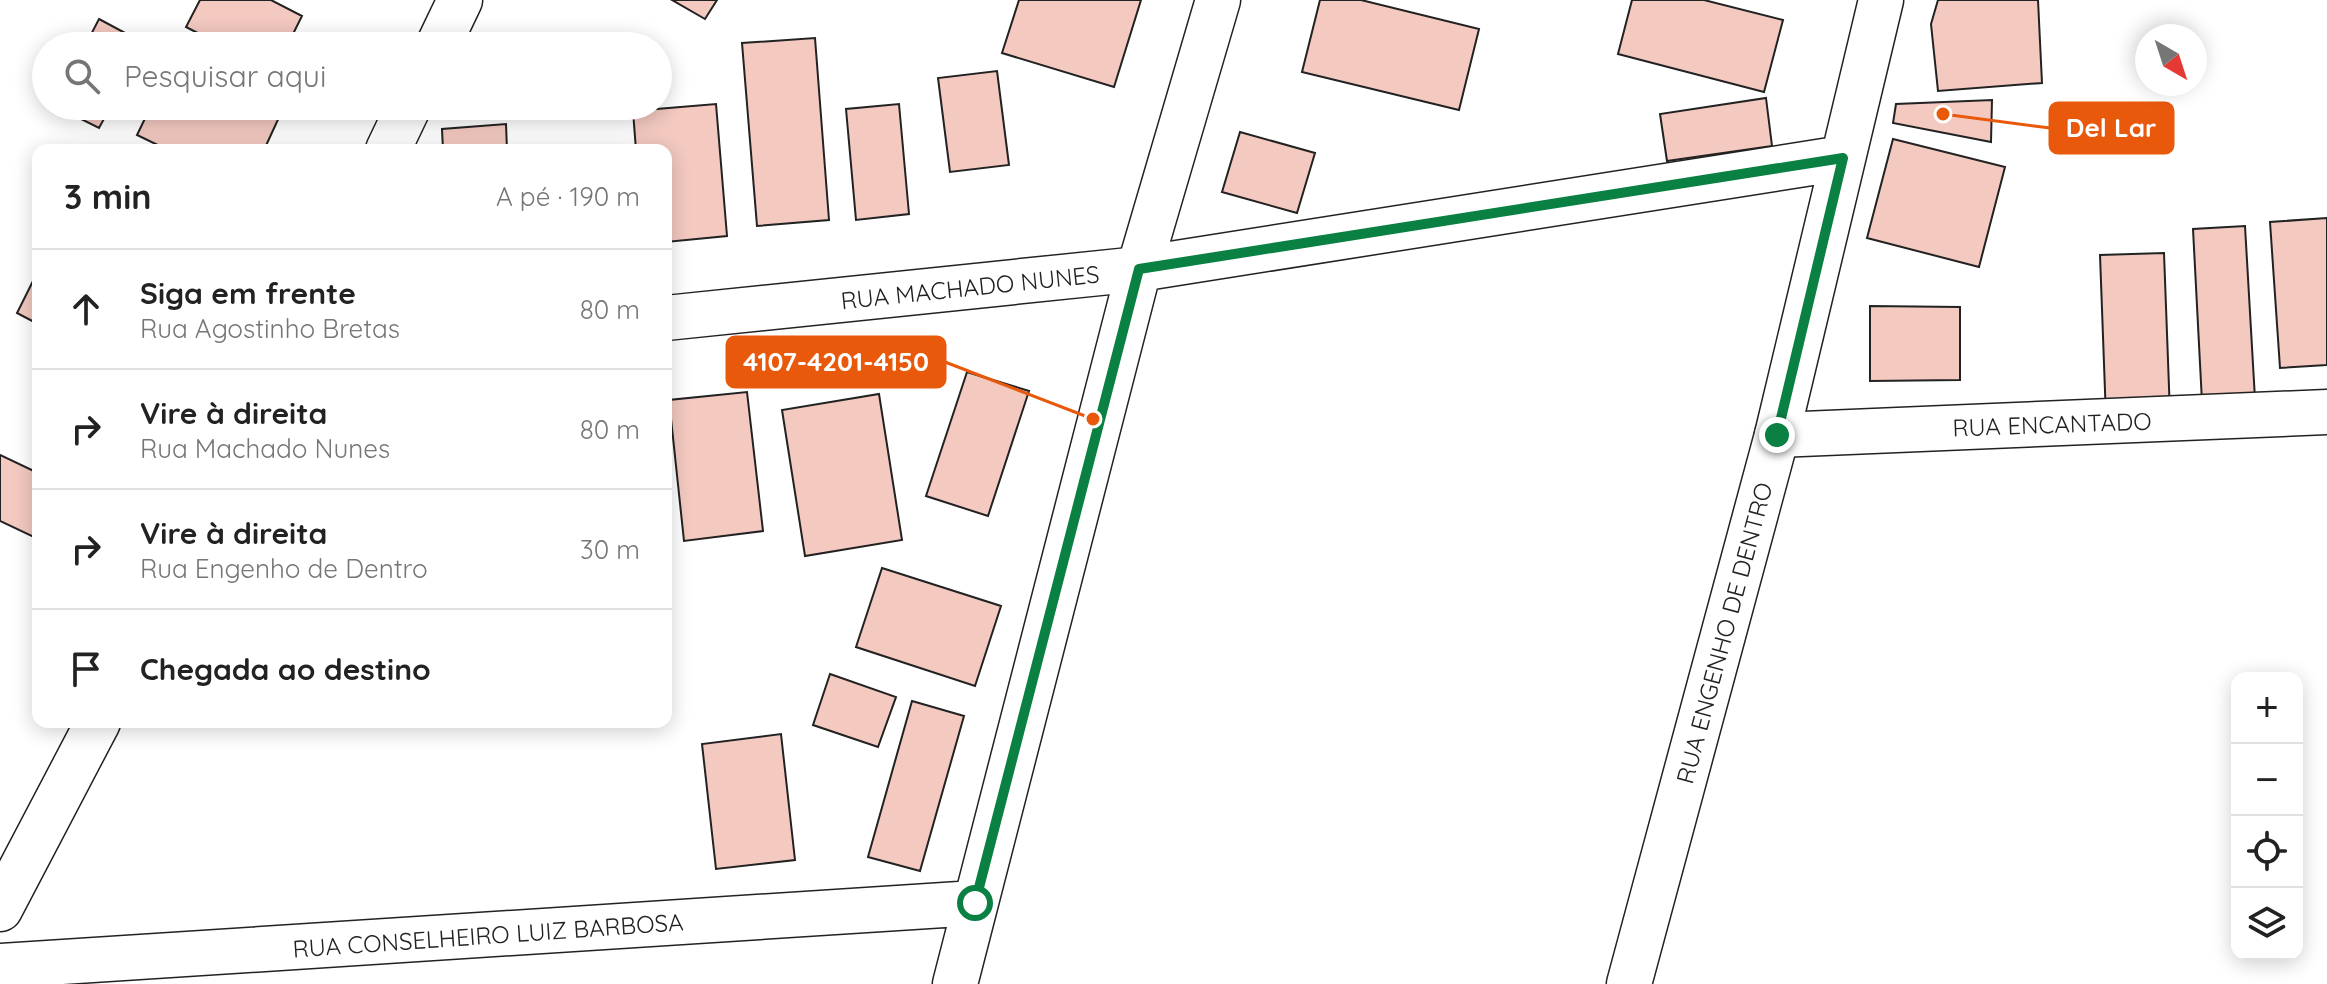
<!DOCTYPE html>
<html lang="pt">
<head>
<meta charset="utf-8">
<style>
  :root { --surface:#fff; --page:#f6f6f6; --text:#222; --muted:#767676; --line:#e0e0e0 }
  body { margin:0; font-family:Quicksand,sans-serif; background:var(--page); color:var(--text) }
  .controls { position:absolute; right:24px; bottom:24px; display:grid; overflow:hidden; border-radius:16px; box-shadow:0 4px 20px #0003 }
  .controls button { width:72px; height:72px; display:grid; place-items:center; padding:0; border:0; border-bottom:2px solid var(--line); background:var(--surface); color:var(--text); font:40px sans-serif }
  .compass { position:absolute; left:2135px; top:24px; width:72px; height:72px; border-radius:50%; background:var(--surface); box-shadow:0 4px 20px #0003; rotate:141deg }
  .stop { position:absolute; width:24px; height:24px; margin:-18px; border:6px solid #0b8043; border-radius:50%; background:#fff }
  .stop.end { background:#0b8043; border-color:#fff; box-shadow:0 2px 8px #0008 }
  .list { margin:0; padding:0; list-style:none }
  h2 { display:flex; justify-content:space-between; align-items:center; height:104px; margin:0; padding:0 32px; font-size:34px }
  h2 small { font-size:26px; font-weight:400; color:var(--muted) }
  .list li { display:grid; grid-template-columns:52px 1fr auto; gap:24px; align-items:center; box-sizing:border-box; height:120px; padding:0 32px; border-top:2px solid var(--line) }
  .list b { display:block; font-size:30px; white-space:nowrap }
  .list p { margin:0; font-size:26px; white-space:nowrap; color:var(--muted) }
  .list em { font-size:26px; font-style:normal; color:var(--muted) }
  .icon { flex:none; width:44px; height:44px; fill:none; stroke:currentColor; stroke-width:2; stroke-linecap:round; stroke-linejoin:round }
  .map { position:relative; flex:none; width:2327px; height:984px; overflow:hidden }
  .search { position:absolute; background:var(--surface); box-shadow:0 4px 20px #0003; left:32px; top:32px; width:640px; height:88px; display:flex; align-items:center; gap:20px; box-sizing:border-box; padding:0 28px; border-radius:44px; color:var(--muted); font-size:30px }
  .panel { position:absolute; background:var(--surface); box-shadow:0 4px 20px #0003; left:32px; top:144px; width:640px; height:584px; border-radius:16px }
  .map>svg:first-child { display:block }
  .building { fill:#f3c9c0; stroke:#222; stroke-width:2 }
  .lines { fill:none; stroke-linecap:round; stroke-linejoin:round }
  .street-casing { stroke:#222; stroke-width:47 }
  .secondary-casing { stroke:#222; stroke-width:47 }
  .street { stroke:#fff; stroke-width:44 }
  .secondary { stroke:#fff; stroke-width:44 }
  .route { stroke:#0b8043; stroke-width:10 }
  .labels { text-anchor:middle; dominant-baseline:central; stroke-width:6; stroke-linejoin:round; paint-order:stroke }
  .street-label { font-size:24px; fill:#222; stroke:#fff }
  .leader { fill:none; stroke:#e8590c; stroke-width:3 }
  .callout-dot { fill:#e8590c; stroke:#fff; stroke-width:3 }
  .callout { fill:#e8590c; stroke:#e8590c; stroke-width:3 }
  .callout-label { font-size:26px; text-anchor:middle; font-weight:bold; fill:#fff }
</style>
</head>
<body>
<div class="map">
<svg width="2327" height="984" viewBox="0 0 2327 984">
  <rect width="100%" height="100%" fill="#fff"/>
  <!-- building -->
  <path class="building" d="M200,0h71l31,16 -15,30h-64l-37,-19z
    M672,0h45l-12,19z
    M1019,0h122l-27,87 -112,-34z
    M1320,0h41l118,29 -20,81 -157,-38z
    M1632,0h72l79,20 -19,72 -146,-38z
    M1938,0h100l4,83 -104,8 -7,-67z
    M99,19l45,24 -2,3h-57z
    M815,38l14,182 -72,6 -15,-183z
    M997,71l12,94 -59,7 -12,-94z
    M1766,98l6,48 -105,15 -7,-47z
    M1992,100l-1,42 -98,-19 3,-19z
    M716,104l11,132 -61,6v-92h-30l-3,-39z
    M899,104l10,110 -53,6 -10,-111z
    M55,106h56l-12,22z
    M151,106h115l15,7 -17,37h-96l-31,-15z
    M506,124l1,26h-64l-1,-21z
    M1240,132l75,21 -18,60 -75,-21z
    M1893,139l112,28 -26,100 -112,-29z
    M2327,218v147l-47,3 -10,-146z
    M2245,226l10,173 -53,3 -9,-173z
    M2164,253l6,161 -64,4 -6,-163z
    M38,271v53l-21,-11z
    M1870,306l90,1v73l-90,1z
    M967,372l62,19 -41,125 -62,-20z
    M747,392l16,139 -79,10 -15,-141z
    M879,394l23,146 -97,16 -23,-146z
    M0,455l38,18v66l-38,-18z
    M882,568l119,38 -26,80 -119,-39z
    M830,674l66,23 -18,50 -65,-22z
    M912,701l52,15 -44,155 -52,-14z
    M781,734l14,126 -79,9 -14,-125z"/>
  <g class="lines">
    <defs>
      <path id="street" d="M438,46l22,-46
        M388,150l21,-44
        M666,318l473,-49
        M1777,435l550,-23
        M0,909l98,-187"/>
      <path id="secondary" d="M1139,269l704,-111
        M0,966l975,-63
        M955,984l184,-715 79,-269
        M1629,984l148,-549 104,-435"/>
    </defs>
    <!-- street casing -->
    <use href="#street" class="street-casing"/>
    <!-- secondary casing -->
    <use href="#secondary" class="secondary-casing"/>
    <!-- street -->
    <use href="#street" class="street"/>
    <!-- secondary -->
    <use href="#secondary" class="secondary"/>
  </g>
  <g class="lines">
    <!-- route -->
    <path class="route" d="M975,903l164,-634 704,-111 -66,277"/>
  </g>
  <g class="labels">
    <!-- street labels -->
    <g class="street-label">
      <text transform="translate(970 287) rotate(-6)">RUA MACHADO NUNES</text>
      <text transform="translate(2052 424) rotate(-2)">RUA ENCANTADO</text>
      <text transform="translate(1724 633) rotate(-75)">RUA ENGENHO DE DENTRO</text>
      <text transform="translate(488 935) rotate(-4)">RUA CONSELHEIRO LUIZ BARBOSA</text>
    </g>
  </g>
  <!-- callouts -->
  <path class="leader" d="M1943 114L2050 128M1093 419L945 362"/>
  <g class="callout-dot">
    <circle cx="1943" cy="114" r="8"/>
    <circle cx="1093" cy="419" r="8"/>
  </g>
  <g class="callout">
    <rect x="2050" y="103" width="123" height="50" rx="8"/>
    <rect x="727" y="337" width="218" height="50" rx="8"/>
  </g>
  <g class="callout-label">
    <text x="2111" y="137">Del Lar</text>
    <text x="836" y="371">4107-4201-4150</text>
  </g>
</svg>
<div class="controls">
<button>+</button>
<button>−</button>
<button><svg class="icon" aria-label="locate" viewBox="0 0 24 24"><circle cx="12" cy="12" r="6"/><path d="M12 2v4M12 18v4M2 12h4M18 12h4"/></svg></button>
<button><svg class="icon" aria-label="layers" viewBox="0 0 24 24"><path d="M12 4l9 5-9 5-9-5zM3 14l9 5 9-5"/></svg></button>
</div>
<svg class="compass" viewBox="-18 -18 36 36"><path d="M0-13l5 13h-10z" fill="#e53935"/><path d="M0 13l5-13h-10z" fill="#767676"/></svg>
<div class="stop" style="left:975px;top:903px"></div>
<div class="stop end" style="left:1777px;top:435px"></div>
<div class="search"><svg class="icon" aria-label="search" viewBox="0 0 24 24"><circle cx="10" cy="10" r="6"/><path d="M15 15l6 6"/></svg>Pesquisar aqui</div>
<section class="panel">
<h2>3 min<small>A pé · 190 m</small></h2>
<ul class="list">
<li><svg class="icon" aria-label="ahead" viewBox="0 0 24 24"><path d="M12 20V5M6 11l6-6 6 6"/></svg><div><b>Siga em frente</b><p>Rua Agostinho Bretas</p></div><em>80 m</em></li>
<li><svg class="icon" aria-label="right" viewBox="0 0 24 24"><path d="M7 20v-9h11M14 6l5 5-5 5"/></svg><div><b>Vire à direita</b><p>Rua Machado Nunes</p></div><em>80 m</em></li>
<li><svg class="icon" aria-label="right" viewBox="0 0 24 24"><path d="M7 20v-9h11M14 6l5 5-5 5"/></svg><div><b>Vire à direita</b><p>Rua Engenho de Dentro</p></div><em>30 m</em></li>
<li><svg class="icon" aria-label="arrive" viewBox="0 0 24 24"><path d="M6 21V4h12l-3 4 3 4H6"/></svg><div><b>Chegada ao destino</b></div></li>
</ul>
</section>
</div>
</body>
</html>
